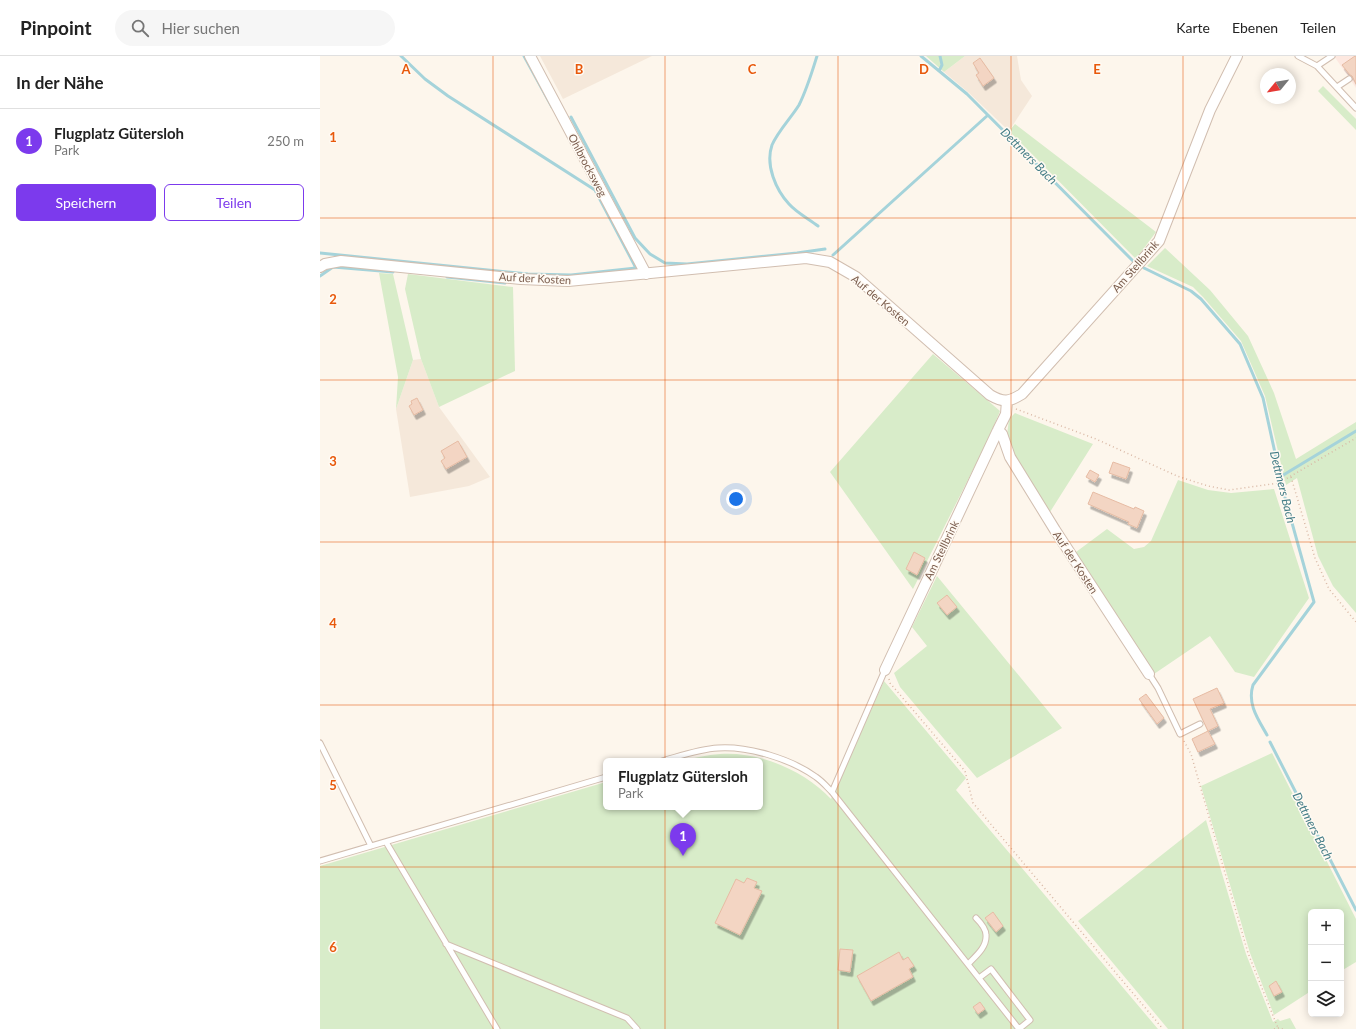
<!DOCTYPE html>
<html lang="de">
<head>
<meta charset="utf-8">
<style>
  :root { --surface:#fff; --page:#f6f6f6; --text:#222; --muted:#767676; --line:#e0e0e0; --accent:#7c3aed }
  body { margin:0; font-family:Lato,sans-serif; background:var(--page); color:var(--text) }
  .controls { position:absolute; right:12px; bottom:12px; display:grid; overflow:hidden; border-radius:6px; box-shadow:0 2px 10px #0003 }
  .controls button { width:36px; height:36px; display:grid; place-items:center; padding:0; border:0; border-bottom:1px solid var(--line); background:var(--surface); color:var(--text); font:20px sans-serif }
  .compass { position:absolute; left:940px; top:12px; width:36px; height:36px; border-radius:50%; background:var(--surface); box-shadow:0 2px 10px #0003; rotate:240deg }
  .you { position:absolute; left:416px; top:443px; width:14px; height:14px; margin:-10px; border:3px solid #fff; border-radius:50%; background:#1a73e8; box-shadow:0 0 0 6px #1a73e833 }
  .badge { display:grid; place-items:center; width:26px; height:26px; border-radius:50%; background:var(--accent); color:#fff; font-size:13px; font-weight:700 }
  .pin { position:absolute; translate:-50% -33px; filter:drop-shadow(0 1px 2px #0008) }
  .pin::after { content:''; position:absolute; top:21px; width:14px; height:12px; background:inherit; clip-path:polygon(0 0,100% 0,50% 100%) }
  .popup { position:absolute; left:283px; top:702px; width:160px; height:52px; box-sizing:border-box; display:grid; place-content:center; border-radius:6px; background:var(--surface); filter:drop-shadow(0 1px 3px #0005); font-size:13px; white-space:nowrap; color:var(--muted) }
  .popup b { font-size:15px; color:var(--text) }
  .popup::after { content:''; position:absolute; left:50%; top:100%; margin-left:-8px; border:8px solid transparent; border-top-color:var(--surface) }
  .list { margin:0; padding:0; list-style:none }
  h2 { display:flex; justify-content:space-between; align-items:center; height:52px; margin:0; padding:0 16px; font-size:17px }
  h2 small { font-size:13px; font-weight:400; color:var(--muted) }
  .list li { display:grid; grid-template-columns:26px 1fr auto; gap:12px; align-items:center; box-sizing:border-box; height:64px; padding:0 16px; border-top:1px solid var(--line) }
  .list b { display:block; font-size:15px; white-space:nowrap }
  .list p { margin:0; font-size:13px; white-space:nowrap; color:var(--muted) }
  .list em { font-size:13px; font-style:normal; color:var(--muted) }
  .actions { display:flex; gap:8px; padding:12px 16px }
  .actions a { flex:1; padding:9px 0; border:1px solid var(--accent); border-radius:6px; text-align:center; font-size:14px; color:var(--accent) }
  .actions .main { background:var(--accent); color:#fff }
  .icon { flex:none; width:22px; height:22px; fill:none; stroke:currentColor; stroke-width:2; stroke-linecap:round; stroke-linejoin:round }
  .map { position:relative; flex:none; width:1036px; height:973px; overflow:hidden }
  header { display:flex; align-items:center; gap:24px; box-sizing:border-box; height:56px; padding:0 20px; background:var(--surface); border-bottom:1px solid var(--line) }
  header strong { font-size:19px }
  nav { display:flex; gap:22px; margin-inline-start:auto; font-size:14px }
  .search { width:280px; height:36px; background:var(--page); display:flex; align-items:center; gap:10px; box-sizing:border-box; padding:0 14px; border-radius:22px; color:var(--muted); font-size:15px }
  main { display:flex }
  aside { flex:1; background:var(--surface) }
  .map>svg:first-child { display:block }
  .residential { fill:#f5e8da }
  .commercial { fill:#fde8e0 }
  .green { fill:#d8ecc9 }
  .lines { fill:none; stroke-linecap:round; stroke-linejoin:round }
  .stream { stroke:#a5d3da; stroke-width:3 }
  .building { fill:#f3d5c3; stroke:#e6bba3; filter:url(#shadow) }
  .service-casing { stroke:#d1beb0; stroke-width:7 }
  .minor-casing { stroke:#d1beb0; stroke-width:12 }
  .path { stroke:#d9b8a5; stroke-width:1.5; stroke-dasharray:1 3; stroke-linecap:butt }
  .service { stroke:#fff; stroke-width:5 }
  .minor { stroke:#fff; stroke-width:10 }
  .grid { fill:none; stroke:#e8590c; stroke-width:1; stroke-opacity:0.55 }
  .labels { text-anchor:middle; dominant-baseline:central; stroke-width:3; stroke-linejoin:round; paint-order:stroke }
  .street-label { font-size:11px; fill:#7a5c4d; stroke:#fffaf3 }
  .water-label { font-size:12px; font-style:italic; fill:#437c86; stroke:#fffaf3 }
  .grid-label { font-size:13px; text-anchor:middle; font-weight:bold; fill:#e8590c; stroke:#fffaf3; stroke-width:3; stroke-linejoin:round; paint-order:stroke }
</style>
</head>
<body>
<header>
<strong>Pinpoint</strong>
<div class="search"><svg class="icon" aria-label="search" viewBox="0 0 24 24"><circle cx="10" cy="10" r="6"/><path d="M15 15l6 6"/></svg>Hier suchen</div>
<nav><a>Karte</a><a>Ebenen</a><a>Teilen</a></nav>
</header>
<main>
<aside>
<h2>In der Nähe<small></small></h2>
<ul class="list">
<li><span class="badge">1</span><div><b>Flugplatz Gütersloh</b><p>Park</p></div><em>250 m</em></li>
</ul>
<div class="actions"><a class="main">Speichern</a><a>Teilen</a></div>
</aside>
<div class="map">
<svg width="1036" height="973" viewBox="0 0 1036 973">
  <defs>
    <filter id="shadow"><feDropShadow dx="2.5" dy="4.5" stdDeviation="0" flood-color="#0004"/></filter>
  </defs>
  <rect width="100%" height="100%" fill="#fdf6ec"/>
  <!-- residential -->
  <path class="residential" d="M220,0h112l-89,43z
    M645,0h52l4,24 11,16 -23,35 -40,-38 -25,-21z
    M101,303l18,48 51,70 -21,9 -59,11 -14,-88 17,-49z"/>
  <!-- commercial -->
  <path class="commercial" d="M1014,0h22v32z"/>
  <!-- green -->
  <path class="green" d="M606,0h39l-21,16z
    M1003,30l33,33v11l-38,-39z
    M695,68l141,108 -20,27 -127,-128z
    M845,192l45,42 38,46 26,57 22,66 60,-37v191l-23,-27 -15,-30 -21,-78 -11,7 -21,-89 -24,-55 -38,-44 -10,-10 -46,-21z
    M59,217l14,1 20,86 -17,49 2,-32z
    M88,218l105,13 2,84 -76,36 -18,-48 -16,-70z
    M613,298l67,57 -12,29 -75,149 -83,-117z
    M695,357l78,31 -43,68 -37,-56 -6,-21 2,-16z
    M858,424l30,10 23,3 43,-4 35,109 -55,79 -19,-5 -25,-36 -56,38 -78,-122 31,-23 27,20 10,-2 7,-6z
    M617,520l125,152 -85,50 -77,-91 -6,-14 33,-27 -15,-19z
    M564,625l82,97 -10,12 202,239h-838v-163l286,-84v25h154v-46h-79c13,-3 26,-6 39,-7 39,-3 85,17 111,45z
    M952,697l84,166v43l-15,9v-59h-30v79l-37,24 -24,-62 -49,-167z
    M886,764l40,134 27,68 5,-3 2,2 10,-3 6,11h-128l-90,-108z"/>
  <g class="lines">
    <!-- stream -->
    <path class="stream" d="M204,0l28,51
      M497,0c-5,16 -10,33 -18,49 -8,13 -21,26 -27,40 -7,20 4,45 17,59 8,9 20,15 29,22
      M601,0l46,38 166,167
      M619,15l3,-6 -2,-9
      M251,61l64,121 15,16 15,9 22,1 110,-11 28,-4
      M0,197l208,21 43,1 65,-7 -41,-78 -147,-94 -23,-17 -24,-23
      M513,199l155,-140
      M824,212l47,23 10,8 39,45 23,54 21,96 30,108 -61,83c-6,19 5,34 14,50
      M0,220l13,-9 60,5
      M127,221l58,6
      M960,421l76,-46
      M950,686l86,168"/>
  </g>
  <!-- building -->
  <path class="building" d="M1035,0h1v28l-4,-8 -2,-1 -8,-10z
    M660,2l14,20 -11,8 -7,-11 3,-2 -6,-10z
    M97,342l6,12 -9,5 -5,-9 3,-2 -1,-3z
    M138,385l9,16 -21,12 -5,-8 4,-3 -4,-7z
    M793,406l17,6 -4,11 -17,-6z
    M770,414l9,5 -4,7 -9,-5z
    M773,436l41,17 1,-2 9,4 -7,17 -9,-4 1,-2 -41,-18z
    M594,496l11,6 -8,17 -11,-6z
    M627,539l10,12 -10,8 -10,-12z
    M897,632l7,15 -14,6 8,17 -10,5 7,13 -17,8 -6,-13 16,-8 -15,-32z
    M826,638l18,24 -7,6 -18,-25z
    M427,822l10,4 -3,6 8,3 -22,44 -25,-12 21,-44 8,4z
    M673,856l10,14 -7,6 -11,-14z
    M520,893l13,1 -3,22 -12,-2z
    M579,896l4,8 5,-3 6,9 -5,3 4,8 -42,24 -14,-25z
    M956,925l6,11 -8,4 -5,-10z
    M660,946l5,7 -7,5 -5,-7z"/>
  <g class="lines">
    <defs>
      <path id="service" d="M978,0l19,10 39,42
        M997,10l15,-10
        M1017,31l12,-8
        M829,618l9,14 22,46 20,-10
        M0,687l51,103
        M342,705c18,-5 37,-12 56,-13 31,-2 73,11 98,29 6,4 11,10 16,15l187,237
        M512,736l53,-122
        M66,786l111,187
        M0,805l286,-84
        M126,888l181,74 10,11
        M648,908c8,-8 19,-17 18,-29 0,-6 -6,-13 -10,-17
        M659,922l12,-9 39,51 -11,9"/>
      <path id="minor" d="M210,0l116,218
        M0,211l5,-3 16,-3 180,18 47,2 238,-23 24,4 26,15 134,118c14,8 19,7 32,-1l137,-153 51,-131 27,-54
        M678,374l4,4 8,23 45,73 94,144
        M565,614l113,-240 8,-16 1,-13"/>
    </defs>
    <!-- service casing -->
    <use href="#service" class="service-casing"/>
    <!-- minor casing -->
    <use href="#minor" class="minor-casing"/>
    <!-- path -->
    <path class="path" d="M696,353l80,30 81,37 31,10 21,4 50,-7 77,-45
      M971,421l24,81 14,31 27,33
      M569,623l1,4 75,88 8,32 190,226
      M864,685l7,13 57,199 30,75
      M954,973l4,-1 5,1"/>
    <!-- service -->
    <use href="#service" class="service"/>
    <!-- minor -->
    <use href="#minor" class="minor"/>
  </g>
  <!-- grid -->
  <path class="grid" d="M173,0v973M345,0v973M518,0v973M691,0v973M863,0v973M0,162h1036M0,324h1036M0,486h1036M0,649h1036M0,811h1036"/>
  <g class="labels">
    <!-- street labels -->
    <g class="street-label">
      <text transform="translate(268 109) rotate(62)">Ohlbrocksweg</text>
      <text transform="translate(815 210) rotate(-49)">Am Stellbrink</text>
      <text transform="translate(215 222) rotate(3)">Auf der Kosten</text>
      <text transform="translate(561 244) rotate(40)">Auf der Kosten</text>
      <text transform="translate(621 494) rotate(-64)">Am Stellbrink</text>
      <text transform="translate(756 506) rotate(57)">Auf der Kosten</text>
    </g>
    <!-- water labels -->
    <g class="water-label">
      <text transform="translate(709 100) rotate(45)">Dettmers Bach</text>
      <text transform="translate(963 431) rotate(76)">Dettmers Bach</text>
      <text transform="translate(993 770) rotate(63)">Dettmers Bach</text>
    </g>
  </g>
  <g class="grid-label">
    <text x="86" y="18">A</text>
    <text x="259" y="18">B</text>
    <text x="432" y="18">C</text>
    <text x="604" y="18">D</text>
    <text x="777" y="18">E</text>
    <text x="13" y="86">1</text>
    <text x="13" y="248">2</text>
    <text x="13" y="410">3</text>
    <text x="13" y="572">4</text>
    <text x="13" y="734">5</text>
    <text x="13" y="896">6</text>
  </g>
</svg>
<div class="controls">
<button>+</button>
<button>−</button>
<button><svg class="icon" aria-label="layers" viewBox="0 0 24 24"><path d="M12 4l9 5-9 5-9-5zM3 14l9 5 9-5"/></svg></button>
</div>
<svg class="compass" viewBox="-18 -18 36 36"><path d="M0-13l5 13h-10z" fill="#e53935"/><path d="M0 13l5-13h-10z" fill="#767676"/></svg>
<div class="you"></div>
<div class="pin badge" style="left:363px;top:800px">1</div>
<div class="popup"><b>Flugplatz Gütersloh</b>Park</div>
</div>
</main>
</body>
</html>
